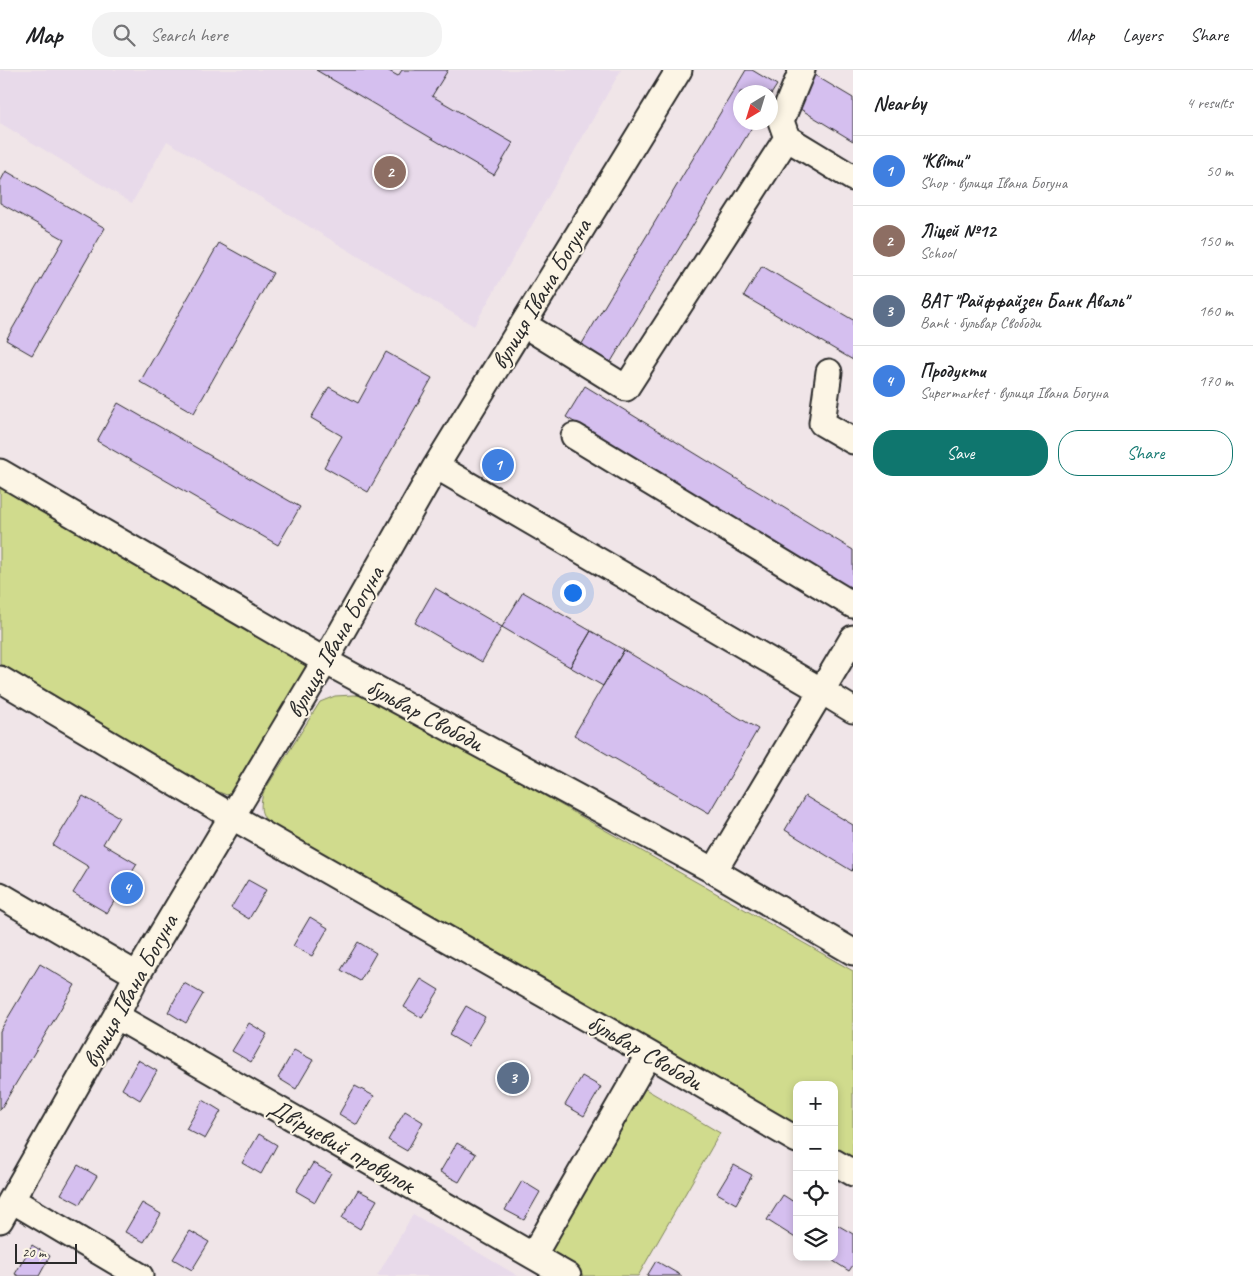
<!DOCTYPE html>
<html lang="en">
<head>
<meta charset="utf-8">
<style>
  :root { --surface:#fff; --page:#f2f2f2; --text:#202124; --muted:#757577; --line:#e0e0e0; --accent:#0f766e }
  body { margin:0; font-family:Caveat,sans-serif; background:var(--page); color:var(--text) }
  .controls { position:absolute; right:15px; bottom:15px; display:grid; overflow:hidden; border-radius:10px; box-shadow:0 2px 8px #0003 }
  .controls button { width:45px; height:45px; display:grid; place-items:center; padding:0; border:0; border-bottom:1px solid var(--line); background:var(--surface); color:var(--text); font:25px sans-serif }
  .compass { position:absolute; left:733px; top:15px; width:45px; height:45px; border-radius:50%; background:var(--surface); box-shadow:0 2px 8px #0003; rotate:218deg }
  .scale { position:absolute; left:15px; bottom:12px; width:62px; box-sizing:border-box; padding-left:5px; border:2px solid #2b2b2b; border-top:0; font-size:14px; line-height:18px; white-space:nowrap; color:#2b2b2b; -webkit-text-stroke:4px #fcf5e5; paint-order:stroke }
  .you { position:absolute; left:572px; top:522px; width:18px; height:18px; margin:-12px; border:4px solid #fff; border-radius:50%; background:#1a73e8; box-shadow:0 0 0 8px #1a73e833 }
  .badge { display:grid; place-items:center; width:32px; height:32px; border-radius:50%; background:var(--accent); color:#fff; font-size:16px; font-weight:700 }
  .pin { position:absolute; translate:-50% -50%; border:2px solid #fff; box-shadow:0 1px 5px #0006 }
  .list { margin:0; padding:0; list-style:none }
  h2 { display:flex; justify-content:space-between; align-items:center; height:65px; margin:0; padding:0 20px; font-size:21px }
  h2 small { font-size:16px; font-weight:400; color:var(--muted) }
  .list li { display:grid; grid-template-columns:32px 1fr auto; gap:15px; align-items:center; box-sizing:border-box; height:70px; padding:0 20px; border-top:1px solid var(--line) }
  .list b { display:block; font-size:19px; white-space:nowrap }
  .list p { margin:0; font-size:16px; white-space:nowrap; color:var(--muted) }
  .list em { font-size:16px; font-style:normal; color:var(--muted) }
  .actions { display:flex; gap:10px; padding:15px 20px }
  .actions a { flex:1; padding:11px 0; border:1px solid var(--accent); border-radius:20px; text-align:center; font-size:18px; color:var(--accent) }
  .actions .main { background:var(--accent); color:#fff }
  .icon { flex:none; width:28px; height:28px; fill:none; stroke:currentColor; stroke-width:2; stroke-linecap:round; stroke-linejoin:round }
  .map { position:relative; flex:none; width:853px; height:1206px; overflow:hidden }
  header { display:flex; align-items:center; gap:30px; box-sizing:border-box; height:70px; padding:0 25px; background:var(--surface); border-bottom:1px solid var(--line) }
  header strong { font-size:24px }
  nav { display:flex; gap:28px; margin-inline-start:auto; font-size:18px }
  .search { width:350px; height:45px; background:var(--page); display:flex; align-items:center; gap:12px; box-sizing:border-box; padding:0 18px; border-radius:20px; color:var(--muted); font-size:19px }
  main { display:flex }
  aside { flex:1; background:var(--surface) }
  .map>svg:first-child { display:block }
  .built { fill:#e8daea }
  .green { fill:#d0db8d; stroke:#7e835c }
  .building { fill:#d5bfef; stroke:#2b2b2b }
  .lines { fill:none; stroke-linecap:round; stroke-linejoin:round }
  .minor-casing { stroke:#2b2b2b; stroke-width:29 }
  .minor { stroke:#fcf5e5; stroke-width:25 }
  .labels { text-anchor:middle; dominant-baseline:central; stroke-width:4; stroke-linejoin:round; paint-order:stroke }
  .street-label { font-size:25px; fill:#2b2b2b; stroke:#fcf5e5 }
</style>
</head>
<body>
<header>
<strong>Map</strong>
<div class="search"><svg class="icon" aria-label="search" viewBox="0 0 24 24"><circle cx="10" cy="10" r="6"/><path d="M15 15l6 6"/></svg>Search here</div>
<nav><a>Map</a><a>Layers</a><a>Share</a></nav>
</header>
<main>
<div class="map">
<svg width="853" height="1206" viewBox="0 0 853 1206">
  <rect width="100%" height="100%" fill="#f0e5e8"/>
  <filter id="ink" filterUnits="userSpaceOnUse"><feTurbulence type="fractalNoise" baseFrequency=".02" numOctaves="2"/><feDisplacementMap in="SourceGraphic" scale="10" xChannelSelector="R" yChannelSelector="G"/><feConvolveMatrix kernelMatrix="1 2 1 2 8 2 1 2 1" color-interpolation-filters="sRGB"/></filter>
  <g filter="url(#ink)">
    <!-- built -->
    <path class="built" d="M0,0h621l-147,256 -307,-185 -35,62 -132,-80z
      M413,1144l105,62h-141z"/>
    <!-- green -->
    <path class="green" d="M0,413l305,178 2,7 -69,118 -11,9 -14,-5 -213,-124z
      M353,625l16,1 484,275v190l-19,-11v-65h-37v43l-524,-299c-12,-15 -14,-17 -10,-36l57,-91 15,-6z
      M642,1017l78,46 -82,143h-61l-29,-23z"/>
    <!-- building -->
    <path class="building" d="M316,0h71l11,6 4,-6h46l-16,26 81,47 -19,32z
      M746,0h6l25,15 -7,11v-4h-30v30h15l-149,248 -29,-18z
      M811,3l42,25v43l-61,-37z
      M6,101l99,57 -73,127 -26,-15 58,-101 -64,-36v-21z
      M219,173l54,30 -79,140 -54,-31z
      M762,196l91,54v40l-109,-64z
      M386,282l46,26 -64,114 -44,-25 18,-31 -31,-18 18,-31 29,16z
      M585,316l268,164v42l-287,-175z
      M118,333l182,104 -22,38 -181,-104z
      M435,518l67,39 -20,35 -67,-39z
      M523,522l68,39 -21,36 -68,-40z
      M591,561l33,19 -21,36 -33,-19z
      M624,580l134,79 -49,84 -135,-78z
      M83,726l36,21 -16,27 34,20 -30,49 -34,-20 16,-26 -36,-22z
      M805,726l48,29v43l-1,3 -67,-41z
      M248,810l18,10 -17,29 -18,-11z
      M310,847l18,11 -16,28 -19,-10z
      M358,872l18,11 -16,28 -19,-11z
      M40,894l35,21 -75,125v-79z
      M421,909l18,11 -17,28 -18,-11z
      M184,913l19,11 -17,29 -18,-11z
      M466,936l19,11 -17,29 -19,-11z
      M249,953l18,11 -16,28 -19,-11z
      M294,980l19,10 -17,29 -18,-11z
      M138,990l19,11 -17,29 -18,-11z
      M582,1006l19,11 -17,29 -19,-11z
      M355,1016l19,10 -17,29 -18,-11z
      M203,1030l18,11 -16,28 -19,-10z
      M405,1041l18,11 -16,29 -19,-11z
      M259,1064l18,11 -16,29 -19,-11z
      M457,1073l19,11 -17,28 -19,-10z
      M313,1093l18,10 -16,29 -19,-11z
      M78,1095l19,11 -17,28 -19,-10z
      M734,1095l18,10 -16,29 -19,-11z
      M522,1111l18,11 -16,28 -19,-10z
      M358,1120l19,10 -17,29 -18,-11z
      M783,1125l14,9v35l-30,-19z
      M142,1133l19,11 -17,28 -19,-10z
      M834,1153l19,11v31l-4,6 -22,-14h7z
      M190,1161l19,11 -17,28 -19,-11z
      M32,1175l18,11 -11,20h-20l-4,-2z
      M656,1191l26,15h-35z"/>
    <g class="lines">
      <defs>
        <path id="minor" d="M787,68l-6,-17 21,-51
          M523,254l103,64 161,-250 66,40
          M829,302l-7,51 31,18
          M574,366l279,169
          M436,396l386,225 31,19
          M0,402l325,189 389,210 139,81
          M0,609l231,137 418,238 148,86
          M714,801l139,-233
          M0,825l137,80
          M116,946l452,260
          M834,1092l19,11
          M12,1130l128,76
          M0,1150l116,-204 21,-41 188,-314 111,-195 243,-396
          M533,1186l116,-202"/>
      </defs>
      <!-- minor casing -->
      <use href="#minor" class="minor-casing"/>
      <!-- minor -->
      <use href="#minor" class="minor"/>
    </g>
  </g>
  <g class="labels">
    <!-- street labels -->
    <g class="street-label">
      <text transform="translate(541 224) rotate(-59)">вулиця Івана Богуна</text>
      <text transform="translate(335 572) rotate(-60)">вулиця Івана Богуна</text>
      <text transform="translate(425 645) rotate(28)">бульвар Свободи</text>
      <text transform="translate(130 921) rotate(-61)">вулиця Івана Богуна</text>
      <text transform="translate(645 982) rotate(30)">бульвар Свободи</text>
      <text transform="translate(342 1076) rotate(30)">Двірцевий провулок</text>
    </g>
  </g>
</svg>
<div class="controls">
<button>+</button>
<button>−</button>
<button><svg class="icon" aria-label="locate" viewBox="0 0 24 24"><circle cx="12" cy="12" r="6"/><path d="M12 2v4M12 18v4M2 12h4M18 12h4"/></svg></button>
<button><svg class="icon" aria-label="layers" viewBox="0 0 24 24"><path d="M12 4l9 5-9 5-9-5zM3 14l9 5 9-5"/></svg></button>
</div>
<svg class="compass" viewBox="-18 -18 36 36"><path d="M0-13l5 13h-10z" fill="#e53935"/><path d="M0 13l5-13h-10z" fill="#757577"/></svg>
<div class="scale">20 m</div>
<div class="you"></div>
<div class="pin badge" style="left:498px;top:395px;background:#3f7fe0">1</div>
<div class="pin badge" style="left:390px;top:102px;background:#8d6e63">2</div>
<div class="pin badge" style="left:513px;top:1008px;background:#5c6f8a">3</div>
<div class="pin badge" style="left:127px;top:818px;background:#3f7fe0">4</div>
</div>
<aside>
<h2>Nearby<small>4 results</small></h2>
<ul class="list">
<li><span class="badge" style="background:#3f7fe0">1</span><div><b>&quot;Квіти&quot;</b><p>Shop · вулиця Івана Богуна</p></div><em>50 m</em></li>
<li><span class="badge" style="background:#8d6e63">2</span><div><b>Ліцей №12</b><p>School</p></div><em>150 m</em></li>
<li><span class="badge" style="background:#5c6f8a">3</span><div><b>ВАТ &quot;Райффайзен Банк Аваль&quot;</b><p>Bank · бульвар Свободи</p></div><em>160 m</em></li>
<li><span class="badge" style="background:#3f7fe0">4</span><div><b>Продукти</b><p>Supermarket · вулиця Івана Богуна</p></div><em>170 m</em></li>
</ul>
<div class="actions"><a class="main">Save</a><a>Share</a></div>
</aside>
</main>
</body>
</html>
